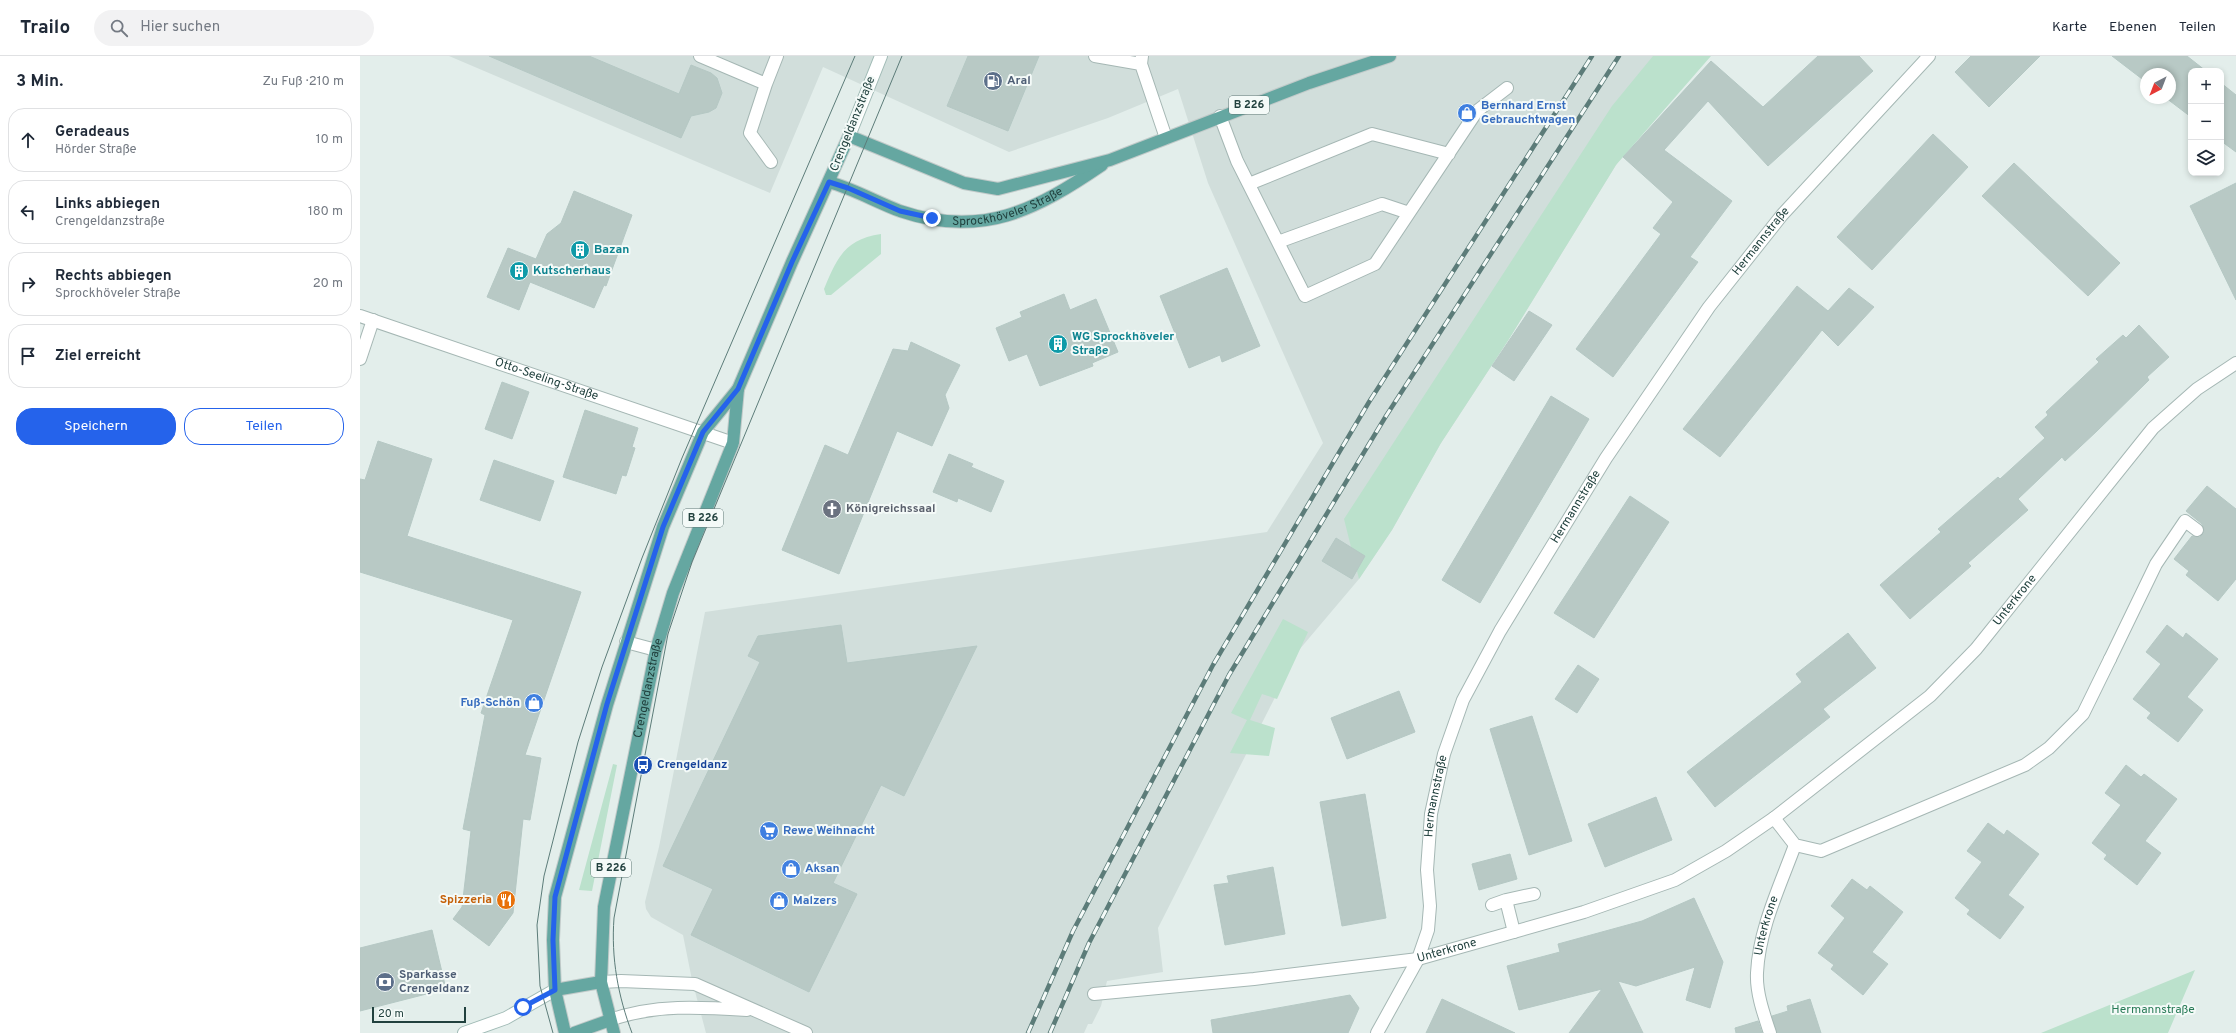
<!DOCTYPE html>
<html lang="de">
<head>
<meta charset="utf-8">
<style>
  :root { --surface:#fff; --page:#f2f2f3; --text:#1f2937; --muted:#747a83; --line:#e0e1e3; --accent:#2563eb }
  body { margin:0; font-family:Overpass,sans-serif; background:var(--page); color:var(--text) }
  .controls { position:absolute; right:12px; top:12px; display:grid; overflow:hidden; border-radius:8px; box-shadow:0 2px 6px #0003 }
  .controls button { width:36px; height:36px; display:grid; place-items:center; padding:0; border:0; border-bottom:1px solid var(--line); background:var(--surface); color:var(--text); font:20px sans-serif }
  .compass { position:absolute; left:1780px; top:12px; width:36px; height:36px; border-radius:50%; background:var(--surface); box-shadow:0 2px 6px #0003; rotate:222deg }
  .scale { position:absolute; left:12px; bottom:10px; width:94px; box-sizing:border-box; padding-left:4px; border:2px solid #21413e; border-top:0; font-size:11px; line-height:14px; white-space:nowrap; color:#21413e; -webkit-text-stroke:3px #f4faf8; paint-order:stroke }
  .stop { position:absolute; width:12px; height:12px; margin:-9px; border:3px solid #2563eb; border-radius:50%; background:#fff }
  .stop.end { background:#2563eb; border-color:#fff; box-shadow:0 1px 4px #0008 }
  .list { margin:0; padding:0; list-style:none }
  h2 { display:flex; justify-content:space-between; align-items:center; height:52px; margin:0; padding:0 16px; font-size:17px }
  h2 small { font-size:13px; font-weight:400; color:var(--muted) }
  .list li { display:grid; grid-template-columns:26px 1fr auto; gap:12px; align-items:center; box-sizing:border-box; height:64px; margin:0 8px 8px; padding:0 8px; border:1px solid var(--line); border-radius:16px }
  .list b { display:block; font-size:15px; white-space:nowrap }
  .list p { margin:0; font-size:13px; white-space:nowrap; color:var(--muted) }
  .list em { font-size:13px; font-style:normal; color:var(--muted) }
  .actions { display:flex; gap:8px; padding:12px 16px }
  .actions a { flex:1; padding:9px 0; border:1px solid var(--accent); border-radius:16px; text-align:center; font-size:14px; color:var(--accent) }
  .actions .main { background:var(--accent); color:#fff }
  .icon { flex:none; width:22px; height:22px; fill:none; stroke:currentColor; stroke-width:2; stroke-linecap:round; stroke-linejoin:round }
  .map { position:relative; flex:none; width:1876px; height:977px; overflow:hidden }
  header { display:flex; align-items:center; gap:24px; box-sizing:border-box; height:56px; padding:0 20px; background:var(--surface); border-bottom:1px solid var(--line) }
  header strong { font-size:19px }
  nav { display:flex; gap:22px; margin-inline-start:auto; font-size:14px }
  .search { width:280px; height:36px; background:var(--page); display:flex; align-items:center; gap:10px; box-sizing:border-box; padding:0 14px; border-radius:22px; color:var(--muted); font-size:15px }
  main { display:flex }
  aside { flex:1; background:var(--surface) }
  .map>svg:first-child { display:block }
  .built { fill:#d1dedb }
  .green { fill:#bbe1cc }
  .building { fill:#b8c9c5; stroke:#b5c8c4 }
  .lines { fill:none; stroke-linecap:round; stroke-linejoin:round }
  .service-casing { stroke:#a5b7b4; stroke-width:14 }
  .minor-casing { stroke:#a5b7b4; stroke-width:14 }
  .secondary-casing { stroke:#a1bbb6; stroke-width:14 }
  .primary-casing { stroke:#c1cac9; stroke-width:14 }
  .service { stroke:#fff; stroke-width:12 }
  .minor { stroke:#fff; stroke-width:12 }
  .secondary { stroke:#fff; stroke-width:12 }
  .primary { stroke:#65a7a1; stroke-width:12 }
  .tram { stroke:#5c7c79; stroke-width:1 }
  .rail-casing { stroke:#5c7c79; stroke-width:4.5 }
  .rail { stroke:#f4faf8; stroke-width:3; stroke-dasharray:9; stroke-linecap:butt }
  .route { stroke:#2563eb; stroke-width:5 }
  .labels { text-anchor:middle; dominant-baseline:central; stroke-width:4; stroke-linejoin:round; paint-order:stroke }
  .shield { fill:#f4faf8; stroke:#607876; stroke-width:1 }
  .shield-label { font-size:11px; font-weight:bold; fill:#21413e }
  .service-label { font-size:12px; font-weight:bold; fill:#4e5e75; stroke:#f4faf8; text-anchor:start }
  .shop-label { font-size:12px; font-weight:bold; fill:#366cbe; stroke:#f4faf8; text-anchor:start }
  .street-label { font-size:12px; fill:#21413e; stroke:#f4faf8 }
  .culture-label { font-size:12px; font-weight:bold; fill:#0d838f; stroke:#f4faf8; text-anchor:start }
  .worship-label { font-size:12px; font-weight:bold; fill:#5b616d; stroke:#f4faf8; text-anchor:start }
  .transit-label { font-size:12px; font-weight:bold; fill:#164399; stroke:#f4faf8; text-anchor:start }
  .food-label { font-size:12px; font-weight:bold; fill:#c56008; stroke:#f4faf8; text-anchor:end }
  .park-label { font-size:12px; fill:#287b57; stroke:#f4faf8 }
</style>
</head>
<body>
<header>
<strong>Trailo</strong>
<div class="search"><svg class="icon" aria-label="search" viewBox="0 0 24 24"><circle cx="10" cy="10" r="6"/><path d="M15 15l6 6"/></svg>Hier suchen</div>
<nav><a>Karte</a><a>Ebenen</a><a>Teilen</a></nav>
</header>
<main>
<aside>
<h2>3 Min.<small>Zu Fuß · 210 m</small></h2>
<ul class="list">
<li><svg class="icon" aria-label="ahead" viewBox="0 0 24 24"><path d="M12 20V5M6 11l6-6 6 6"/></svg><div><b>Geradeaus</b><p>Hörder Straße</p></div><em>10 m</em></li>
<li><svg class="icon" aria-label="left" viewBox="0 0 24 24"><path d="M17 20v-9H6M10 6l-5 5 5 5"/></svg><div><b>Links abbiegen</b><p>Crengeldanzstraße</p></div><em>180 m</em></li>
<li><svg class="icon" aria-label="right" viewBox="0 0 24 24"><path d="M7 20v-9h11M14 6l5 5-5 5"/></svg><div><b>Rechts abbiegen</b><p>Sprockhöveler Straße</p></div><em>20 m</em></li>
<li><svg class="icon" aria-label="arrive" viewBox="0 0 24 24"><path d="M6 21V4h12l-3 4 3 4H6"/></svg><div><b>Ziel erreicht</b></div></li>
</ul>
<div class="actions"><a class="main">Speichern</a><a>Teilen</a></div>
</aside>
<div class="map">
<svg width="1876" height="977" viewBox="0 0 1876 977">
  <rect width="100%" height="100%" fill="#e3eeeb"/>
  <!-- built -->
  <path class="built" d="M89,0h1237l-70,109 -107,174 -68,104 -49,87 -33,49 -60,71 -141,278 5,44 -56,9 -6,25 -9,18h-4l-4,9h-378l-14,-53 -9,-45 -32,-18 -5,-8 -1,-7 14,-55 46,-235 562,-80 56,-89 -115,-260 -30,-94 -70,29 -99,34 -186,-85 -53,126z"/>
  <!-- green -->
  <path class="green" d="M1293,0h58l-95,109 -107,174 -68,104 -49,87 -33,49 -15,-60 268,-413z
    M521,178v20l-50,41h-5l-2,-6c13,-31 21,-50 57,-55z
    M923,563l25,13 -31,67 -15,-5 -12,26 25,8 -6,28 -39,-3 17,-33 -16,-7z
    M253,708l4,1 -25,126 -13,-1z
    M1835,914l-27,63h-127z"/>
  <!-- building -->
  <path class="building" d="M129,0h100l90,38 12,-29 20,8 6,5 5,15 -6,15 -7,4 -18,4 -10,22z
    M608,0h71l-31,75 -61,-25z
    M1458,0h41l14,15 -105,95 -60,-65 -44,49 68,51 -42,56 8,5 -85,115 -37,-28 85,-115 -8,-6 20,-26 -50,-45 88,-96 52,46z
    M1611,0h69l-51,51 -34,-35z
    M1752,0h75l19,15h-15v46l-25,-19h4v-24h-24v8z
    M1861,27l15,12v57l-15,-11z
    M1573,78l35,33 -96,103 -35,-33z
    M1654,107l106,100 -32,33 -106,-100z
    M1876,127v117l-46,-94z
    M214,135l58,24 -26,71 -2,-1 -10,23 -64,-26 -11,28 -32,-13 21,-49 28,11 11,-25 14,-11z
    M867,212l33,78 -38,16 -2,-7 -31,13 -29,-72z
    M1437,230l31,25 21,-23 25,19 -36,39 -16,-16 -102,127 -37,-28z
    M704,238l6,16 26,-11 22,53 -26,11 1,3 -53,20 -13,-32 -18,7 -13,-33 26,-11 -2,-5z
    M1169,255l23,14 -38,56 -22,-15z
    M1779,269l30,32 -22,20 2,3 -52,51 -32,30 -3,-4 -44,42 10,11 -60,53 3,3 -61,53 -30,-34 61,-53 -3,-3 60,-52 2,2 45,-41 -10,-11 13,-12 -2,-3 53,-50 -3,-3 27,-24 3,3z
    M551,286l49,23 -15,30 4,13 -17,38 -35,-15 -58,143 -57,-24 43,-105 23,10 45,-106 15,2z
    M142,326l27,10 -17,47 -27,-10z
    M1191,340l38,23 -109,184 -38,-23z
    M225,354l53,18 -6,19 3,1 -9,28 -4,-1 -6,19 -53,-17z
    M18,385l54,18 -25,77 174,56 -56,163 16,3 -11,62 -7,-1 -10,94 -24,33 -36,-27 9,-12 9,-76 -8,-2 22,-114 -4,-2 32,-93 -153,-48v-93l5,1z
    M589,398l24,10 -2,3 33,14 -13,31 -33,-14 -1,4 -24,-10z
    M134,404l60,21 -14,40 -60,-21z
    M1847,430l29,23v70l-18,22 -32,-26 3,-4 -15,-12 18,-23 8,1 3,-3 1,-3 -2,-7 -16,-13z
    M1270,440l39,26 -75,116 -40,-25z
    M976,482l29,18 -13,23 -30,-18z
    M481,569l6,38 130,-17 -73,150 -23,-11 -48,98 24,11 -48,98 -118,-57 22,-46 -50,-23 97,-204 -12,-6 10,-20z
    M1807,569l16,13 3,-5 32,26 -31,38 16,13 -25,32 -31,-24 4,-5 -18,-14 28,-35 -15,-12z
    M1488,577l28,35 -53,41 7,8 -115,90 -28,-35 115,-90 -6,-8z
    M1218,609l21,14 -22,34 -22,-14z
    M1039,635l16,41 -68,27 -16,-41z
    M1172,660l40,125 -43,14 -39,-126z
    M1766,709l15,12 3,-3 33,25 -32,42 16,12 -24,32 -33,-26 3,-4 -15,-12 29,-38 -16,-12z
    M1005,738l21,124 -44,8 -22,-124z
    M1296,741l16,43 -67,27 -17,-43z
    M1628,767l16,12 3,-5 32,24 -31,41 16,12 -24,32 -33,-25 3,-4 -15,-12 27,-36 -15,-11z
    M1150,798l7,25 -38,11 -7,-26z
    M913,811l12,67 -60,11 -11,-60 15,-2 -2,-7z
    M1492,823l15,11 3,-4 33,26 -31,40 16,12 -25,31 -32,-26 3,-4 -16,-12 27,-35 -14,-12z
    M1334,842l29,64 -13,46 -24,-8 9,-33 -59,19 -18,-5 25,52h-74l33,-44 -83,21 -12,-44 53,-14 -2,-8 84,-23z
    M72,874l14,59 -86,22v-63z
    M990,939l9,13 -11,25h-135l-2,-13z
    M1082,943l73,34h-89z
    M1450,943l11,34h-44l-5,-17 16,-5 -1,-5z
    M1398,965l4,12h-26l-1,-5z"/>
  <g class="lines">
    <defs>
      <path id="service" d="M340,0l66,28 11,-28
        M735,0l46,8
        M782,0l-1,8 25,74
        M406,28l-16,49 21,29
        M860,60l17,45 68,135 70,-32 102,-153 30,-23
        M889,128l123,-50 77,20
        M918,186l104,-38 27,9
        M266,586l30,8
        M1750,603l46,-95 29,-43 12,9
        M1132,849l14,-5
        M1154,876l-8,-32 28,-6
        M241,926l20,-1 74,3 111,49
        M250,964c44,-16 91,-13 137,-10"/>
      <g id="minor">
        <path id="s1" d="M0,260l373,127"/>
        <path d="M0,303l13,-39"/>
        <path d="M1414,762l21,27 26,6 204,-86 24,-17 34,-34 27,-55"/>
        <path id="s2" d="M734,938l160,-15 164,-20 166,-47 91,-32 51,-29 48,-33 156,-122 46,-47 177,-221 44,-39 39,-26"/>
        <path id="s3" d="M1017,977l41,-74 10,-29 2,-24 -3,-36 4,-56 13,-60 19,-54 37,-69 106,-173 103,-151 73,-92 147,-159"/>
        <path id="s4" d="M1410,977c-6,-18 -14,-40 -13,-60 2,-44 23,-87 38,-128"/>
      </g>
      <path id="secondary" d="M489,80l32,-80
        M104,977l42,-15 49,-28"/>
      <g id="primary">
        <path id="s5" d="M469,126c25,7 47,20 71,29 82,28 136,-1 202,-46"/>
        <path d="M195,934l46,-8"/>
        <path d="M205,977l-10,-43 -2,-50 2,-43 52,-192 56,-178 40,-95 35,-43 54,-127 57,-126 115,47 34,6 112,-29 199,-77 81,-27"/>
        <path d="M214,977l36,-13"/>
        <path id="s6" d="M254,977l-13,-51 3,-75 10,-50 42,-207 17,-57 60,-150 5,-54"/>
      </g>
    </defs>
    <!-- service casing -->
    <use href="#service" class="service-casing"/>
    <!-- minor casing -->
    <use href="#minor" class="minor-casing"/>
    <!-- secondary casing -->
    <use href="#secondary" class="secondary-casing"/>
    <!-- primary casing -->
    <use href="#primary" class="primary-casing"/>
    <!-- service -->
    <use href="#service" class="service"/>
    <!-- minor -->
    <use href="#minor" class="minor"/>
    <!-- secondary -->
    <use href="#secondary" class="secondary"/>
    <!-- primary -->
    <use href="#primary" class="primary"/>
    <!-- tram -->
    <path class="tram" d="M193,977l-13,-47 -3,-61 7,-49 34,-134 24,-75 40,-109 40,-100 173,-402
      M272,977c-14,-37 -21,-75 -18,-115l54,-284 24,-72 210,-506"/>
    <defs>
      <path id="rail" d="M668,977l45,-102 140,-266 156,-263 223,-346
        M690,977l39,-90 140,-268 157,-259 233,-360"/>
    </defs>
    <!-- rail casing -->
    <use href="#rail" class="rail-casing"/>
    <!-- rail -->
    <use href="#rail" class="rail"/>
  </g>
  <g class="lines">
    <!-- route -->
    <path class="route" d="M163,951l32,-17 -2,-50 2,-43 52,-193 56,-177 40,-95 35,-43 54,-127 37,-80 19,6 52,23 32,7"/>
  </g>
  <!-- icons -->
  <defs>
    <symbol id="fuel-disc" viewBox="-11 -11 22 22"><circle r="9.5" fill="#5c6f8a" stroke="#f4faf8"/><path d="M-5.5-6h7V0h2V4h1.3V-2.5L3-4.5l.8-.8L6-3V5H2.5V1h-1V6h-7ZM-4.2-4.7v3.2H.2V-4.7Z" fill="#fff"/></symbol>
    <symbol id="shop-disc" viewBox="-11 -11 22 22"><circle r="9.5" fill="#3f7fe0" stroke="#f4faf8"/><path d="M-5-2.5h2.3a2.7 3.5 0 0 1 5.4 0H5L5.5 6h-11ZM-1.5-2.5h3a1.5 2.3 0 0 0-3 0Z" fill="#fff"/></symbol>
    <symbol id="building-disc" viewBox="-11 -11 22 22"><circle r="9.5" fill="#0f9aa8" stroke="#f4faf8"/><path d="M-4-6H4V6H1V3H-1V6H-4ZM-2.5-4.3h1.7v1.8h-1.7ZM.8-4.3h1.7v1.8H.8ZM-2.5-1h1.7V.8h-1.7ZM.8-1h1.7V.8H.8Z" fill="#fff"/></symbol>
    <symbol id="church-disc" viewBox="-11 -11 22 22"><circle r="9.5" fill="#6b7280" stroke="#f4faf8"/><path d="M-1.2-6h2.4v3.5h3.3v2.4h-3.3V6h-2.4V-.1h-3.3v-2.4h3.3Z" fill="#fff"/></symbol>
    <symbol id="bus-disc" viewBox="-11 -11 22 22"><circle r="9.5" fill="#1a4fb4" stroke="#f4faf8"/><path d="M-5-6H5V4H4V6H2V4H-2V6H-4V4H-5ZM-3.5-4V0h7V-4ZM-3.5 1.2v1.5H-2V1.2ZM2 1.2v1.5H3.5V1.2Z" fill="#fff"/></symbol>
    <symbol id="supermarket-disc" viewBox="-11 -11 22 22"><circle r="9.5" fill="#3f7fe0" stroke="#f4faf8"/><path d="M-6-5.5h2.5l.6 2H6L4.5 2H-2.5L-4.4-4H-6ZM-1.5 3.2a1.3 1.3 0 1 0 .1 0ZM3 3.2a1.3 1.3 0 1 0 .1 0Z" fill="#fff"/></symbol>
    <symbol id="restaurant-disc" viewBox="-11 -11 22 22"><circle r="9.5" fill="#e8710a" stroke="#f4faf8"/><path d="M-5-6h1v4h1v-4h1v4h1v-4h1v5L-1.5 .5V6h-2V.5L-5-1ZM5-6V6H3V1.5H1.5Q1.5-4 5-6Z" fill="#fff"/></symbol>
    <symbol id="bank-disc" viewBox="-11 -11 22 22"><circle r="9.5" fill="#5c6f8a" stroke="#f4faf8"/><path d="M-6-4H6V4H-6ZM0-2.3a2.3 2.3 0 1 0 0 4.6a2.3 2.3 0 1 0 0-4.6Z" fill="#fff"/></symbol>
  </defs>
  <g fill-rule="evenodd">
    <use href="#fuel-disc" x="622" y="14" width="22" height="22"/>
    <use href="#shop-disc" x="1096" y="46" width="22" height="22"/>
    <use href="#building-disc" x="209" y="183" width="22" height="22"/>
    <use href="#building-disc" x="148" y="204" width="22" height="22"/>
    <use href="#building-disc" x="687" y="277" width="22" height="22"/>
    <use href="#church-disc" x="461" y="442" width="22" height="22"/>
    <use href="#shop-disc" x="163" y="636" width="22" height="22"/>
    <use href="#bus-disc" x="272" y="698" width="22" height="22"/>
    <use href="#supermarket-disc" x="398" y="764" width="22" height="22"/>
    <use href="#shop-disc" x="420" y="802" width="22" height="22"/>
    <use href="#restaurant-disc" x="135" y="833" width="22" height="22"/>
    <use href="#shop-disc" x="408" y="834" width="22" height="22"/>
    <use href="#bank-disc" x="14" y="915" width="22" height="22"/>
  </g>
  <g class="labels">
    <!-- shield labels -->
    <g class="shield">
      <rect x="869" y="40" width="40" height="18" rx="3"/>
      <rect x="323" y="453" width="40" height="18" rx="3"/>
      <rect x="231" y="803" width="40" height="18" rx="3"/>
    </g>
    <g class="shield-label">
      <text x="889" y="49">B 226</text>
      <text x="343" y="462">B 226</text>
      <text x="251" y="812">B 226</text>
    </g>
    <!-- service labels -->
    <g class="service-label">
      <text x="647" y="25">Aral</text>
      <text x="39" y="919">Sparkasse<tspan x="39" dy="14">Crengeldanz</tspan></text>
    </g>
    <!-- shop labels -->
    <g class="shop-label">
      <text x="1121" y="50">Bernhard Ernst<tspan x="1121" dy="14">Gebrauchtwagen</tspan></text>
      <text x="160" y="647" text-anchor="end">Fuß-Schön</text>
      <text x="423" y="775">Rewe Weihnacht</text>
      <text x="445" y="813">Aksan</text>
      <text x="433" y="845">Malzers</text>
    </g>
    <!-- street labels -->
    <g class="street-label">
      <text transform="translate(493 68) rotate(-68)">Crengeldanzstraße</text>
      <text stroke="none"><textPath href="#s5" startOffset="188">Sprockhöveler Straße</textPath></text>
      <text stroke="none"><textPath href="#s3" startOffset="898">Hermannstraße</textPath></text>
      <text stroke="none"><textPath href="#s1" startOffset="197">Otto-Seeling-Straße</textPath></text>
      <text stroke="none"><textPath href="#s3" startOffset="574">Hermannstraße</textPath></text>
      <text stroke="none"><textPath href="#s2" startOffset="1038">Unterkrone</textPath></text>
      <text stroke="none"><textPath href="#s6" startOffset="351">Crengeldanzstraße</textPath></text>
      <text stroke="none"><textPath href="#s3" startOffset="250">Hermannstraße</textPath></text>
      <text stroke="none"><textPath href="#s4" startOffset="110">Unterkrone</textPath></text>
      <text stroke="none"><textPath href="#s2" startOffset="356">Unterkrone</textPath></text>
    </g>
    <!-- culture labels -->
    <g class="culture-label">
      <text x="234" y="194">Bazan</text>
      <text x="173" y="215">Kutscherhaus</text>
      <text x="712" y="281">WG Sprockhöveler<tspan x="712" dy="14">Straße</tspan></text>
    </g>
    <!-- worship labels -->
    <g class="worship-label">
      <text x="486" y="453">Königreichssaal</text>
    </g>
    <!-- transit labels -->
    <g class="transit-label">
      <text x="297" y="709">Crengeldanz</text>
    </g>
    <!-- food labels -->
    <g class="food-label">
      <text x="132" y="844">Spizzeria</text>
    </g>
    <!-- park labels -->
    <g class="park-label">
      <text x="1793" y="954">Hermannstraße</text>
    </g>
  </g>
</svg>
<div class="controls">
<button>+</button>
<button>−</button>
<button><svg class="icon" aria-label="layers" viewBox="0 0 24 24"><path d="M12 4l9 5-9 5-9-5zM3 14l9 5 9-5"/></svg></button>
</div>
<svg class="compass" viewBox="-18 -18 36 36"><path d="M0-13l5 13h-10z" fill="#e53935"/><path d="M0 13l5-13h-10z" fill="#747a83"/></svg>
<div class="scale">20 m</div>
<div class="stop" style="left:163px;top:951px"></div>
<div class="stop end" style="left:572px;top:162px"></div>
</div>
</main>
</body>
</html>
